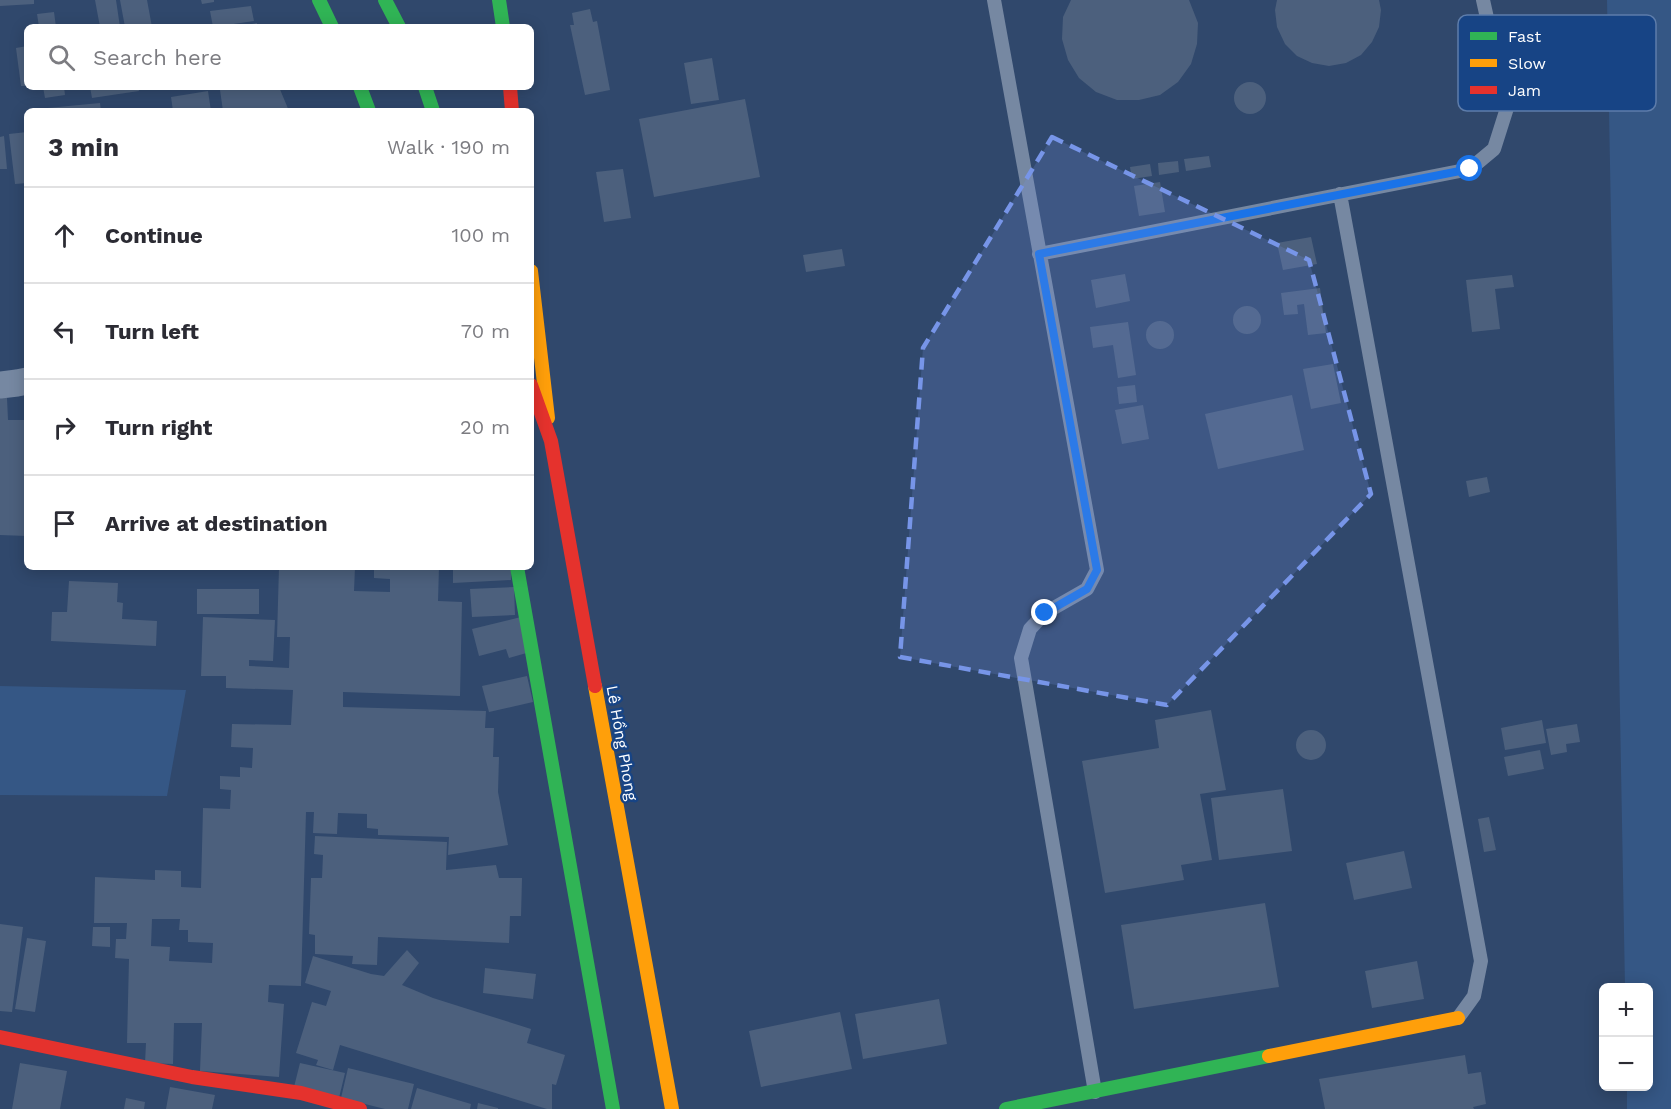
<!DOCTYPE html>
<html lang="en">
<head>
<meta charset="utf-8">
<style>
  :root { --surface:#fff; --page:#f7f7f7; --text:#2b2b33; --muted:#7c7c81; --line:#e1e1e2 }
  body { margin:0; font-family:"Work Sans",sans-serif; background:var(--page); color:var(--text) }
  .controls { position:absolute; right:18px; bottom:18px; display:grid; overflow:hidden; border-radius:9px; box-shadow:0 3px 15px #0003 }
  .controls button { width:54px; height:54px; display:grid; place-items:center; padding:0; border:0; border-bottom:2px solid var(--line); background:var(--surface); color:var(--text); font:30px sans-serif }
  .stop { position:absolute; width:18px; height:18px; margin:-14px; border:4px solid #1a73e8; border-radius:50%; background:#fff }
  .stop.end { background:#1a73e8; border-color:#fff; box-shadow:0 2px 6px #0008 }
  .list { margin:0; padding:0; list-style:none }
  h2 { display:flex; justify-content:space-between; align-items:center; height:78px; margin:0; padding:0 24px; font-size:26px }
  h2 small { font-size:20px; font-weight:400; color:var(--muted) }
  .list li { display:grid; grid-template-columns:39px 1fr auto; gap:18px; align-items:center; box-sizing:border-box; height:96px; padding:0 24px; border-top:2px solid var(--line) }
  .list b { display:block; font-size:22px; white-space:nowrap }
  .list em { font-size:20px; font-style:normal; color:var(--muted) }
  .icon { flex:none; width:33px; height:33px; fill:none; stroke:currentColor; stroke-width:2; stroke-linecap:round; stroke-linejoin:round }
  .map { position:relative; flex:none; width:1671px; height:1109px; overflow:hidden }
  .search { position:absolute; background:var(--surface); box-shadow:0 3px 15px #0003; left:24px; top:24px; width:510px; height:66px; display:flex; align-items:center; gap:15px; box-sizing:border-box; padding:0 21px; border-radius:9px; color:var(--muted); font-size:22px }
  .panel { position:absolute; background:var(--surface); box-shadow:0 3px 15px #0003; left:24px; top:108px; width:510px; height:462px; border-radius:9px }
  .map>svg:first-child { display:block }
  .water { fill:#355785 }
  .building { fill:#4c607d; fill-rule:evenodd }
  .lines { fill:none; stroke-linecap:round; stroke-linejoin:round }
  .lane { stroke:#7688a2; stroke-width:14 }
  .street { stroke:#7688a2; stroke-width:27 }
  .fast { stroke:#30b455; stroke-width:14 }
  .slow { stroke:#ff9f0a; stroke-width:14 }
  .jam { stroke:#e5322d; stroke-width:14 }
  .route { stroke:#1a73e8; stroke-width:8 }
  .marked { fill:#7795e8; fill-opacity:0.2; stroke:#7795e8; stroke-width:4.5; stroke-dasharray:12 8; stroke-linejoin:round }
  .labels { text-anchor:middle; dominant-baseline:central; stroke-width:5; stroke-linejoin:round; paint-order:stroke }
  .street-label { font-size:16px; fill:#fff; stroke:#174485 }
  .key { fill:#174485; stroke:#5d7caa; stroke-width:1.5 }
  .key-label { font-size:16px; fill:#fff }
</style>
</head>
<body>
<div class="map">
<svg width="1671" height="1109" viewBox="0 0 1671 1109">
  <rect width="100%" height="100%" fill="#30486c"/>
  <!-- water -->
  <path class="water" d="M1607,0h64v1109h-44v-22l21,-1v-98l-23,-1z
    M0,686l186,4 -19,106 -167,-1z"/>
  <!-- building -->
  <path class="building" d="M0,0h34v4l-34,2z
    M95,0h21l4,27h-20z
    M120,0h27l5,27h-27z
    M201,0h13v2l-12,2z
    M1071,0h118l9,23 -1,21 -6,20 -13,18 -18,13 -21,5h-22l-21,-8 -17,-14 -11,-18 -6,-21 1,-22z
    M1277,0h102l2,10 -2,17 -7,15 -11,13 -15,8 -17,3 -17,-3 -15,-7 -12,-12 -8,-17 -2,-17z
    M251,6l3,15 -41,6 -3,-16z
    M590,9l3,13 4,-1 13,69 -25,5 -15,-70h4l-2,-12z
    M54,12l2,15h-17l-2,-13z
    M257,23v4h-17v-1z
    M27,46v40h-6l-5,-38z
    M712,58l7,42 -28,4 -7,-41z
    M1234 98a16 16 0 1 1 32 0a16 16 0 1 1-32 0Z
    M43,87h21l1,8 -20,3z
    M90,87h48l1,4 -47,7z
    M239,87h40l10,24h-66l-3,-21z
    M208,91l3,20h-38l-2,-14z
    M745,99l15,78 -106,20 -15,-78z
    M100,103l1,8h-64v-2z
    M27,132v51l-12,1 -6,-50z
    M4,136l3,33h-7v-32z
    M1209,156l2,11 -25,4 -2,-12z
    M1178,161l1,11 -20,3 -1,-12z
    M1150,164l2,12 -20,3 -2,-12z
    M623,169l8,49 -27,4 -8,-50z
    M1160,182l5,30 -26,4 -5,-30z
    M1311,237l6,27 -34,6 -6,-27z
    M842,249l3,17 -39,6 -3,-17z
    M1125,274l5,27 -34,7 -5,-28z
    M1512,275l2,12 -19,2 5,40 -28,3 -6,-52z
    M1320,288l6,45 -18,2 -4,-31 -7,1 1,9 -14,1 -3,-22z
    M1233 320a14 14 0 1 1 28 0a14 14 0 1 1-28 0Z
    M1146 335a14 14 0 1 1 28 0a14 14 0 1 1-28 0Z
    M1128,322l8,53 -18,3 -5,-33 -20,3 -3,-21z
    M1333,364l8,39 -30,6 -8,-40z
    M1135,385l2,17 -18,2 -2,-17z
    M1292,395l12,55 -86,19 -13,-55z
    M0,397l7,1 1,22h19v116l-27,-1z
    M1143,405l6,34 -27,5 -7,-34z
    M1487,477l3,15 -21,5 -3,-16z
    M279,567h76l-1,24 36,1v-13l-16,-1v-11h65l-1,34 24,1 -2,94 -117,-4v15l143,4 -1,17h9l-1,29h6l-1,35 10,53 -60,10 1,-18 -71,-2v-6l-11,-1v-14l-29,-1 -1,21 -24,-1 1,-21h-8l-5,174 -32,-1 -1,17 16,2 -5,73 -79,-6 2,-48h-28l-1,41 -28,-1 1,-20h-19l2,-84 -14,-1 1,-19h10l1,-16h-33l1,-46 60,3v-10l26,1v16l20,1 2,-80 27,1 1,-19 -11,-1v-13l20,1v-10l12,1 1,-20 -22,-1 1,-23 59,1 2,-35 -67,-2v-12h-25l2,-59 72,3 -2,41 -24,-1v6l40,2 1,-31h-13zM152,919h28l-1,11h9v12l25,1 -1,20 -43,-2 1,-14 -19,-1z
    M453,567h58v13l-58,3z
    M69,581l49,2 -1,19 6,1 -1,16 35,2 -1,25 -105,-5 1,-29h15z
    M514,587l1,28 -43,2 -2,-28z
    M197,589h62v25h-62z
    M521,617l9,35 -21,6 -3,-9 -27,7 -7,-27z
    M527,676l6,26 -44,10 -7,-26z
    M1211,710l15,80 -26,4 12,66 -31,5 3,15 -79,13 -23,-132 77,-13 -4,-28z
    M1542,720l4,23 -41,7 -4,-22z
    M1577,724l3,18 -14,2 1,8 -16,3 -5,-26z
    M1296 745a15 15 0 1 1 30 0a15 15 0 1 1-30 0Z
    M1540,750l4,19 -36,7 -4,-19z
    M1283,789l9,62 -73,9 -8,-62z
    M1489,817l7,33 -12,2 -6,-33z
    M315,836l132,6 -1,28 50,-5 3,13h23l-1,38h-11l-1,27 -131,-6 -1,28 -25,-1 1,-8 -38,-2v-19l-6,-1 2,-56h11l1,-23 -9,-1z
    M1404,851l8,37 -58,12 -8,-37z
    M1265,903l14,84 -145,22 -13,-84z
    M0,924l23,3 -11,85 -12,-1z
    M93,927h17v20l-18,-1z
    M27,938l19,3 -11,71 -20,-3z
    M407,950l12,13 -17,22 31,13 98,31 -4,14 38,12 -9,30 -4,-1v25h-5l-207,-64 -7,25 -17,-5 2,-5 -22,-7 16,-51 14,4 5,-15 -26,-8 8,-27 58,18 13,2z
    M1417,961l7,38 -52,9 -7,-37z
    M485,968l51,6 -3,25 -50,-6z
    M939,999l8,45 -84,15 -8,-45z
    M840,1012l12,57 -91,18 -12,-56z
    M1465,1055l3,19 13,-2 5,32 -13,3 1,2h-149l-6,-30z
    M20,1063l47,8 -7,38h-48z
    M300,1063l45,10 -6,25 -45,-11z
    M348,1068l66,16 -6,25h-23l-44,-11z
    M170,1087l45,8 -3,14h-46z
    M417,1088l54,16 -1,5h-59z
    M126,1098l19,4 -1,7h-20z
    M478,1103l20,5v1h-21z"/>
  <g class="lines">
    <!-- lane -->
    <path class="lane" d="M994,0l103,570 -10,19 -42,24 -15,16 -9,29 74,434
      M1340,194l141,767 -7,35 -16,22
      M1039,254l431,-85 24,-20 13,-41 -24,-108"/>
    <!-- street -->
    <path class="street" d="M0,385l17,-2 10,-2"/>
    <!-- fast -->
    <path class="fast" d="M319,0l13,27
      M385,0l14,27
      M499,0l4,27
      M360,87l9,24
      M425,87l8,24
      M517,567l96,542
      M1006,1109l263,-53"/>
    <!-- slow -->
    <path class="slow" d="M531,271l17,147
      M595,686l77,423
      M1269,1056l189,-38"/>
    <!-- jam -->
    <path class="jam" d="M510,87l2,24
      M531,385l20,56 44,245
      M0,1037l192,40 109,16 59,16"/>
  </g>
  <g class="lines">
    <!-- route -->
    <path class="route" d="M1045,613l42,-24 10,-19 -58,-316 431,-85"/>
  </g>
  <!-- marked area -->
  <path class="marked" d="M1052,137l257,123 62,234 -204,211 -267,-48 23,-309z"/>
  <g class="labels">
    <!-- street labels -->
    <g class="street-label">
      <text transform="translate(622 743) rotate(80)">Lê Hồng Phong</text>
    </g>
  </g>
  <!-- legend -->
  <rect x="1458" y="15" width="198" height="96" rx="9" class="key"/>
  <rect x="1470" y="32" width="27" height="8" fill="#30b455"/>
  <rect x="1470" y="59" width="27" height="8" fill="#ff9f0a"/>
  <rect x="1470" y="86" width="27" height="8" fill="#e5322d"/>
  <g class="key-label">
    <text x="1508" y="42">Fast</text>
    <text x="1508" y="69">Slow</text>
    <text x="1508" y="96">Jam</text>
  </g>
</svg>
<div class="controls">
<button>+</button>
<button>−</button>
</div>
<div class="stop" style="left:1470px;top:169px"></div>
<div class="stop end" style="left:1045px;top:613px"></div>
<div class="search"><svg class="icon" aria-label="search" viewBox="0 0 24 24"><circle cx="10" cy="10" r="6"/><path d="M15 15l6 6"/></svg>Search here</div>
<section class="panel">
<h2>3 min<small>Walk · 190 m</small></h2>
<ul class="list">
<li><svg class="icon" aria-label="ahead" viewBox="0 0 24 24"><path d="M12 20V5M6 11l6-6 6 6"/></svg><div><b>Continue</b></div><em>100 m</em></li>
<li><svg class="icon" aria-label="left" viewBox="0 0 24 24"><path d="M17 20v-9H6M10 6l-5 5 5 5"/></svg><div><b>Turn left</b></div><em>70 m</em></li>
<li><svg class="icon" aria-label="right" viewBox="0 0 24 24"><path d="M7 20v-9h11M14 6l5 5-5 5"/></svg><div><b>Turn right</b></div><em>20 m</em></li>
<li><svg class="icon" aria-label="arrive" viewBox="0 0 24 24"><path d="M6 21V4h12l-3 4 3 4H6"/></svg><div><b>Arrive at destination</b></div></li>
</ul>
</section>
</div>
</body>
</html>
